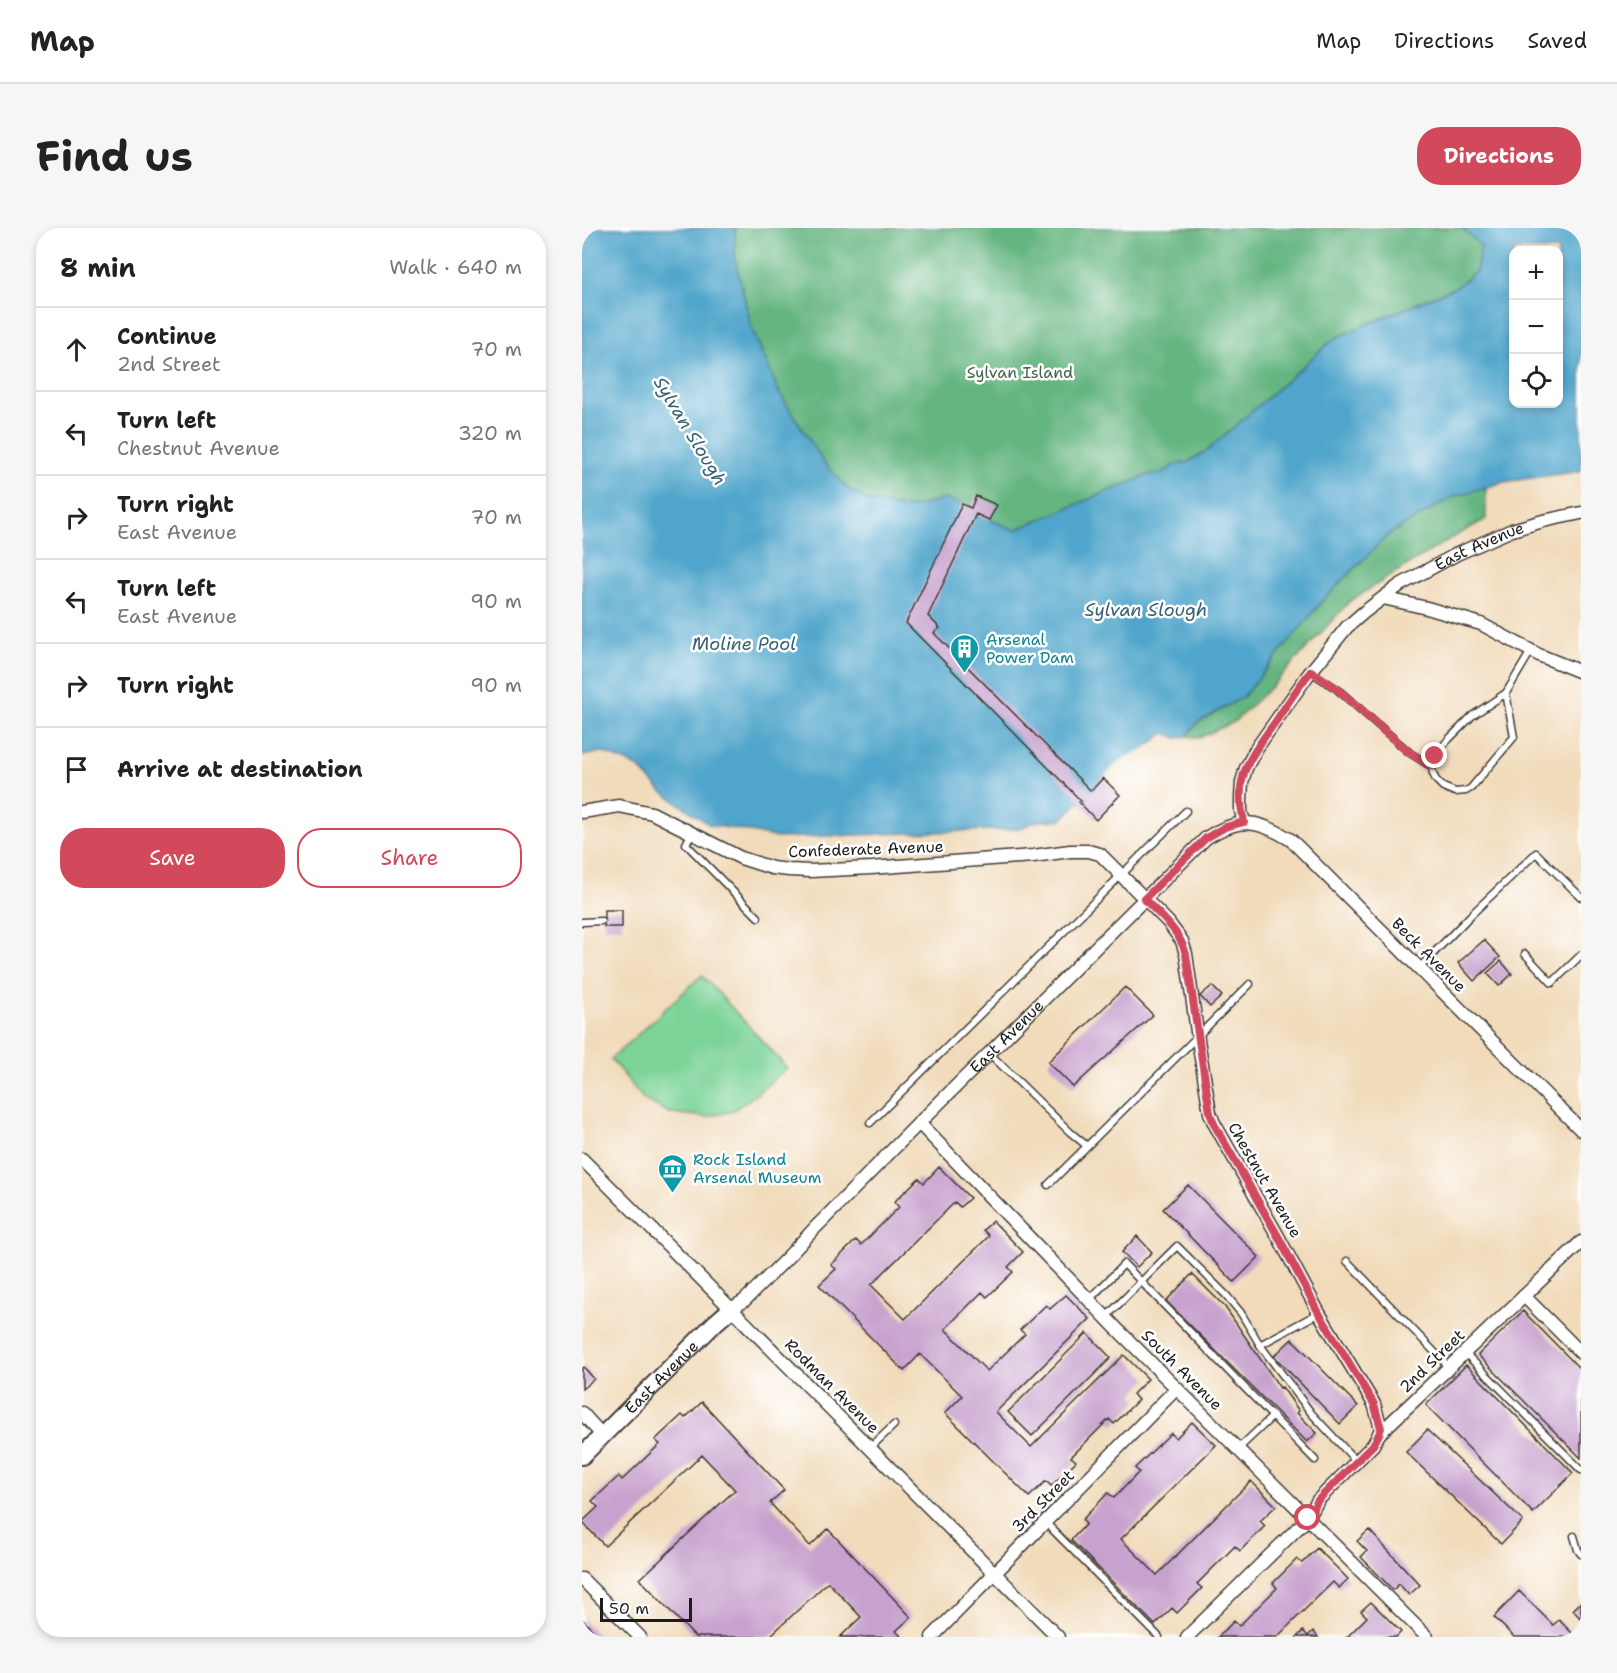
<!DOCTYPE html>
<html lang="en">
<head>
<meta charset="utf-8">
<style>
  :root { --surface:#fff; --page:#f6f6f6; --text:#222; --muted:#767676; --line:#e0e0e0; --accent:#d1495b }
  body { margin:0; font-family:"Shantell Sans",sans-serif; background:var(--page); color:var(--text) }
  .controls { position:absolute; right:18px; top:18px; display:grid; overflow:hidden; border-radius:12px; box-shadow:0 3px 9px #0003 }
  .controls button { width:54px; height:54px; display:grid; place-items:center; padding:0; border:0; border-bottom:2px solid var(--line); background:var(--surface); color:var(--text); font:30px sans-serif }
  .scale { position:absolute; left:18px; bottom:15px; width:92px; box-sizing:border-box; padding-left:6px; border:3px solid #1c1c1c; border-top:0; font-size:16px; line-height:21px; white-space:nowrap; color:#1c1c1c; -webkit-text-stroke:4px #fff; paint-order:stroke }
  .stop { position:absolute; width:18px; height:18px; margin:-14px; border:4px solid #d1495b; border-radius:50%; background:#fff }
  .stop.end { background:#d1495b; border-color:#fff; box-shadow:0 2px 6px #0008 }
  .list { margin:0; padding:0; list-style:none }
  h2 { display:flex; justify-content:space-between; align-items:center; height:78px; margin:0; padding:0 24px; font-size:26px }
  h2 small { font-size:20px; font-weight:400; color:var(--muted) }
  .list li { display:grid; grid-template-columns:39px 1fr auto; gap:18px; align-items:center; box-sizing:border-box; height:84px; padding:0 24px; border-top:2px solid var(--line) }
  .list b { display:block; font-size:22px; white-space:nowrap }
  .list p { margin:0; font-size:20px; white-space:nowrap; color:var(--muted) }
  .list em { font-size:20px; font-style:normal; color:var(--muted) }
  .actions { display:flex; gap:12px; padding:18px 24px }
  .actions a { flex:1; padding:14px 0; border:2px solid var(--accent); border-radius:24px; text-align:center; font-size:21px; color:var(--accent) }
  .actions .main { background:var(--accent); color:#fff }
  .icon { flex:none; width:33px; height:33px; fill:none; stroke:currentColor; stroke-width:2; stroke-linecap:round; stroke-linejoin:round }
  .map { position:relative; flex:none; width:999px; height:1409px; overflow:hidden; border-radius:24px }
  header { display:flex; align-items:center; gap:36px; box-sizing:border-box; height:84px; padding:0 30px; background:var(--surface); border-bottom:2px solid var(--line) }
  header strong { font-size:28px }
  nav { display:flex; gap:33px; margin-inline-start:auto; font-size:21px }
  .intro { display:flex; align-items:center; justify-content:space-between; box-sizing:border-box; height:144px; padding:0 36px }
  h1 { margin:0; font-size:42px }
  .button { padding:15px 27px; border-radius:24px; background:var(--accent); color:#fff; font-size:21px; font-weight:700 }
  main { display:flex; gap:36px; padding:0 36px }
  aside { flex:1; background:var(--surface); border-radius:24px; box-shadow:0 3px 9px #0003 }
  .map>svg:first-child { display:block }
  .green { fill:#7cd397; stroke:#4c785a; stroke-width:1.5 }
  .forest { fill:#65b580; stroke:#40684e; stroke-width:1.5 }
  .water { fill:#4fa5cb; stroke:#366074; stroke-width:1.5; fill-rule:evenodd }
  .pier { fill:#f1dbbb }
  .building { fill:#c8a2ce }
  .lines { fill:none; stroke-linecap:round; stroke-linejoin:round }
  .lane-casing { stroke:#3c3934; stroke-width:9 }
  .street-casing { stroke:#3c3934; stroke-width:15 }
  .secondary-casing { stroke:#3c3934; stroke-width:20 }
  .lane { stroke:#fff; stroke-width:6 }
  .street { stroke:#fff; stroke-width:12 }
  .secondary { stroke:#fff; stroke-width:16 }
  .route { stroke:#d1495b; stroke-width:8 }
  .labels { text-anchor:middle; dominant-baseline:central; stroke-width:5; stroke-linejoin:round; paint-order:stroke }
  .park-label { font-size:16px; fill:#42654d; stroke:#fff }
  .street-label { font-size:16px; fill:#1c1c1c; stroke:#fff }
  .culture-label { font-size:16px; fill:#0d838f; stroke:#fff; text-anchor:start }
  .water-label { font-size:18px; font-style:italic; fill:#366074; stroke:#fff }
</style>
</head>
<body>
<header>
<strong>Map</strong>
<nav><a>Map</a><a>Directions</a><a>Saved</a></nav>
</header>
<div class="intro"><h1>Find us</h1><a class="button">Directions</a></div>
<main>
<aside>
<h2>8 min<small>Walk · 640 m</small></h2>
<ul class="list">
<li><svg class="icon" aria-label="ahead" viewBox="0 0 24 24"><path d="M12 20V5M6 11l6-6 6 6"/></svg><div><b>Continue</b><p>2nd Street</p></div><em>70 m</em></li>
<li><svg class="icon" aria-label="left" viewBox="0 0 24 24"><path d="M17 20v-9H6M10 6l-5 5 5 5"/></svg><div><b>Turn left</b><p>Chestnut Avenue</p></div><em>320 m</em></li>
<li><svg class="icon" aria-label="right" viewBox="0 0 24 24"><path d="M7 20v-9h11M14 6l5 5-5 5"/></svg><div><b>Turn right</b><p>East Avenue</p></div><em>70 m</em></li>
<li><svg class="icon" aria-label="left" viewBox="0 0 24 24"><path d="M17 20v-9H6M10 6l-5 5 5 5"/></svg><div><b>Turn left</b><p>East Avenue</p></div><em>90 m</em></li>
<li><svg class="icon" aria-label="right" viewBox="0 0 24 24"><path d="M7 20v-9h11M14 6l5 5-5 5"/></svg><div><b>Turn right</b></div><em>90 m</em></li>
<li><svg class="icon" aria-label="arrive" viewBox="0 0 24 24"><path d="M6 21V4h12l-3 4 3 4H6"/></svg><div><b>Arrive at destination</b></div></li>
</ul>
<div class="actions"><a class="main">Save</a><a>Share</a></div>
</aside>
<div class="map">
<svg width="999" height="1409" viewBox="0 0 999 1409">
  <rect width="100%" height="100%" fill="#fff"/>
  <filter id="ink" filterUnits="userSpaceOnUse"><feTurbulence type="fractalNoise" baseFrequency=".0167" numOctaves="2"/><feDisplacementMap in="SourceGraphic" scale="12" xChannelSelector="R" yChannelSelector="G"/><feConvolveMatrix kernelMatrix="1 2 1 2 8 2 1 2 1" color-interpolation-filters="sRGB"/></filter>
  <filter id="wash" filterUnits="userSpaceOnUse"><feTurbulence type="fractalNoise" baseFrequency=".008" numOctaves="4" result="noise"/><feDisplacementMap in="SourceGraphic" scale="24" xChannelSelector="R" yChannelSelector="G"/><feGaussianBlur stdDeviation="1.35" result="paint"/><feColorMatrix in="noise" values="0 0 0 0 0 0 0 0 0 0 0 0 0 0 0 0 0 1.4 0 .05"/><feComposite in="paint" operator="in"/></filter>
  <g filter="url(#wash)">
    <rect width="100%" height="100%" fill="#f1dbbb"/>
    <!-- green -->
    <path class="green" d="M120,747l85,93 -33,28 -22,15 -25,6 -37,-4 -26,-13 -33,-41z"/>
    <!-- forest -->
    <path class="forest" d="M153,0h727l19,18 -5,25 -20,16 -121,51 -127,112 -21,13 -11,1 -13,9 -15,2 -133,55 -39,-16 -30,-15 -36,9 -39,-6 -23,-13 -24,-26 -45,-71 -27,-63 -17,-69z
      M904,259v32l-43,24 -93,58 -74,81 -42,40 -35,16 -12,-2 10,-13 46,-26 82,-99 63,-63 64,-38z"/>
    <!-- water -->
    <path class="water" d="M0,0h153v32l17,69 27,63 45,71 24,26 23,13 39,6 36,-9 16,5 14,10 39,16 133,-55 15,-2 13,-9 11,-1 21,-13 127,-112 121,-51 20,-16 5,-25 -19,-18h119v243l-77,11 -52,15 -64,38 -63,63 -82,99 -46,26 -10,13 -10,2 -12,-5 -62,45 -42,42 -26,1 -16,8 -242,9 -40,-9 -27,-4 -48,-33 -24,-25 -36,-15 -20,4zM932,22h44v154h-44z"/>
    <!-- pier -->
    <path class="pier" d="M558,523l3,2 -38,28 -2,-3 12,-13 10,-7z"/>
    <g id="blocks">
      <!-- building -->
      <path class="building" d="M394,268l21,9 -8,15 -13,-6 -48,102 12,12 -6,5 157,158 12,-13 17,17 -24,25 -17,-18 2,-1 -175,-178 56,-119 9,4z
        M22,682h18v17h-18z
        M902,712l16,17 -26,24 -16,-18z
        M919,733l11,13 -13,12 -12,-13z
        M630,758l10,10 -12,11 -10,-11z
        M543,759l28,28 -80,72 -25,-25z
        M357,939l31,31 -10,9 -5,-5 -84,83 34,34 84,-83 -6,-6 10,-9 30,31 -15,15 5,5 -26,25 -5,-5 -37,37 42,42 38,-37 -5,-4 26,-25 4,4 16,-14 24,24 -94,93 35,35 93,-92 24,24 -15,15 5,6 -24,24 -5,-5 -38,38 5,4 -25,25 -5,-5 -17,16 -84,-84 17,-17 -42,-42 -16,17 -85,-86 17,-16 -5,-4 25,-25 5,5 38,-38 -5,-5 25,-24 5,5z
        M606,957l71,72 -25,25 -71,-73z
        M555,1008l15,16 -15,15 -15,-15z
        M610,1046l33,33 55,81 2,-1 17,24 -2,2 20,20 -10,9 -141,-141z
        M941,1083l58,59v88l-103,-103z
        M505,1105l24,25 -79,78 -24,-24z
        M710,1111l66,67 -18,18 -66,-68z
        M884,1137l107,108 -40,40 -107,-108z
        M2,1139l10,12 -12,10v-20z
        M120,1174l82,88 -14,13 40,43 18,-17 83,88 -15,14 5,5 -2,1h-59l21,-20 -33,-35 -59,55h-74l-55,-58 95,-89 -33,-35 -97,91 -23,-24 16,-15 -6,-6 27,-25 3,4 38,-36 -5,-4 27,-25 3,3z
        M610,1194l24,23 -95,94 36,36 94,-94 25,25 -16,15 5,5 -25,25 -5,-5 -38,38 5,4 -25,25 -5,-5 -17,17 -84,-85 15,-16 -4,-4 26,-27 6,5 25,-26 -4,-4 36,-35 5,5z
        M845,1202l96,91 -22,23 -95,-92z
        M787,1302l51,55 -11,10 -10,-11 -6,6 -32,-33 6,-6 -10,-10z
        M735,1320l31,31 -9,9 -6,-6 -56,55h-59l16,-16 5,5 38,-38 -4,-5 24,-24 5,4z
        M937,1363l34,34 6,-5 17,17h-62l-20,-20z
        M789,1374l30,30 -5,5h-49l20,-20 -6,-6z
        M999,1374v17l-8,-9z
        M0,1391l17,18h-17z
        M721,1403l5,5 5,-5 5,6h-21z"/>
    </g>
  </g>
  <g filter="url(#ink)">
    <use href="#blocks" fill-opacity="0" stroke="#3c3934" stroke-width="1.5"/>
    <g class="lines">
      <defs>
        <path id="lane" d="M729,444l26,17 73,64 22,14
          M924,465l8,44 -43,51 -5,3 -11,1 -12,-5 -7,-7 -3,-6 -1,-7 3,-11 13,-16 24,-24 34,-23 25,-42
          M109,606l-5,10 72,73
          M0,694l19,-1
          M943,726l27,29 29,-28
          M837,740l54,-55 63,-60 45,44
          M407,825l81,79 17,14
          M288,895l316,-312
          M466,957l202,-201
          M765,1033l102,106
          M507,1072l35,-36 191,196
          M524,1089l71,-71 49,49 15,18 19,32 52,69 44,47
          M678,1117l59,-32
          M883,1125l116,117
          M288,1220l24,-23
          M656,1221l35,-33
          M463,1294l114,115
          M992,1308l4,14 3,4"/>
        <g id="street">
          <path d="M801,370l44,10 54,16 58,31 42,17"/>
          <path d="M0,584l37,-6 33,7 89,45 31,10 17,2 21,1 61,-3 162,-12 37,-5h18l12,3 68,68 14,19 4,13 13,92 11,67 4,10 65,115 40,75 55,91 7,24 -2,6"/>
          <path id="s1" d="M662,595l-3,-12v-13l1,-16 4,-14 10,-19 52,-74 39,-48 16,-14 37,-28 57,-31 55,-24 31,-9 38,-8"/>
          <path d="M337,895l197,205 311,309"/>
          <path d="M0,931l476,478"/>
          <path d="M942,1068l57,57"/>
          <path id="s2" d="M149,1081l14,-9 41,-41 28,-30 105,-106 287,-285c34,-22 53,-18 85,2l290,290"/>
          <path d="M0,1185l20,22"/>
          <path d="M0,1351l58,58"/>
          <path d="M350,1409l245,-249"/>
          <path d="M605,1409l121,-119 10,-18 55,-55 6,-11 202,-192"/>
        </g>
        <g id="secondary">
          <path id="s3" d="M0,1228l133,-133 16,-14"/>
        </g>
      </defs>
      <!-- lane casing -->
      <use href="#lane" class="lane-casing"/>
      <!-- street casing -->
      <use href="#street" class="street-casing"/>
      <!-- secondary casing -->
      <use href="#secondary" class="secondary-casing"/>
      <!-- lane -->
      <use href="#lane" class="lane"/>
      <!-- street -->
      <use href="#street" class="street"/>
      <!-- secondary -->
      <use href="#secondary" class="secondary"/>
    </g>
  </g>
  <g class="lines" filter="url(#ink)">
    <!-- route -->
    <path class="route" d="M726,1290l10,-18 55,-55 6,-11 2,-6 -7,-24 -55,-91 -40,-75 -65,-114 -4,-11 -24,-159c-7,-24 -25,-38 -42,-55l62,-61 19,-11 19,-5c-4,-17 -5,-38 2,-54 7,-17 19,-32 30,-47 11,-17 22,-34 35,-50l26,18 73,64 22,13 3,-10"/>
  </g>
  <!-- icons -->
  <defs>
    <symbol id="building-pin" viewBox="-11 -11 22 30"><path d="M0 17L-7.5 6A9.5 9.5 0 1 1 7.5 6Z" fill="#0f9aa8" stroke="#fff"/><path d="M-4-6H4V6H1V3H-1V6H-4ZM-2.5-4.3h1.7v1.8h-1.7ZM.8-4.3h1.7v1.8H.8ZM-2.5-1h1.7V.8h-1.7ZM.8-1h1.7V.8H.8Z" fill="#fff"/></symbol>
    <symbol id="museum-pin" viewBox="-11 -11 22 30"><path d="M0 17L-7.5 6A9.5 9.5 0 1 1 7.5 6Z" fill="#0f9aa8" stroke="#fff"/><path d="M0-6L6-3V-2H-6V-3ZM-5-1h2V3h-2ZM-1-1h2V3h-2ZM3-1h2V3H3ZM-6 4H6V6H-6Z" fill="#fff"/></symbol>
  </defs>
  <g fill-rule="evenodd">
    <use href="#building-pin" x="366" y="404" width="33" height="45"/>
    <use href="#museum-pin" x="74" y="924" width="33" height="45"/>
  </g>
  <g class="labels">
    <!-- park labels -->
    <g class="park-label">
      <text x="438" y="144">Sylvan Island</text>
    </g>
    <!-- street labels -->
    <g class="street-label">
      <text stroke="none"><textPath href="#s1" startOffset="386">East Avenue</textPath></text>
      <text transform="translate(284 621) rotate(-2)">Confederate Avenue</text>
      <text transform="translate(847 727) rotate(45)">Beck Avenue</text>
      <text stroke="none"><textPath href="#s2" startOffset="388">East Avenue</textPath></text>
      <text transform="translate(683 952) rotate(60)">Chestnut Avenue</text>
      <text transform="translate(850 1133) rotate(-44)">2nd Street</text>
      <text transform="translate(600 1142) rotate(45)">South Avenue</text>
      <text stroke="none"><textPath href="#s3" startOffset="112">East Avenue</textPath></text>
      <text transform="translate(250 1158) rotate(45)">Rodman Avenue</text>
      <text transform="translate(461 1273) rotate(-45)">3rd Street</text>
    </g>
    <!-- culture labels -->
    <g class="culture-label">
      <text x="404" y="411">Arsenal<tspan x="404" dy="18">Power Dam</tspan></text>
      <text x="111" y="931">Rock Island<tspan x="111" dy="18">Arsenal Museum</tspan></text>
    </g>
    <!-- water labels -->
    <g class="water-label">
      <text transform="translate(108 203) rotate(59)">Sylvan Slough</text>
      <text x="564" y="382">Sylvan Slough</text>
      <text x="162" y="416">Moline Pool</text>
    </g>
  </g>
</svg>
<div class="controls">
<button>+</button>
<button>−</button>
<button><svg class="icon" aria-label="locate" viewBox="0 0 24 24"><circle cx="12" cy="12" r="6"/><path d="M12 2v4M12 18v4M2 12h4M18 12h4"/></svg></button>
</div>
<div class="scale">50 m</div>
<div class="stop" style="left:726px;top:1290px"></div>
<div class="stop end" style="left:853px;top:528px"></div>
</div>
</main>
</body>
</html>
